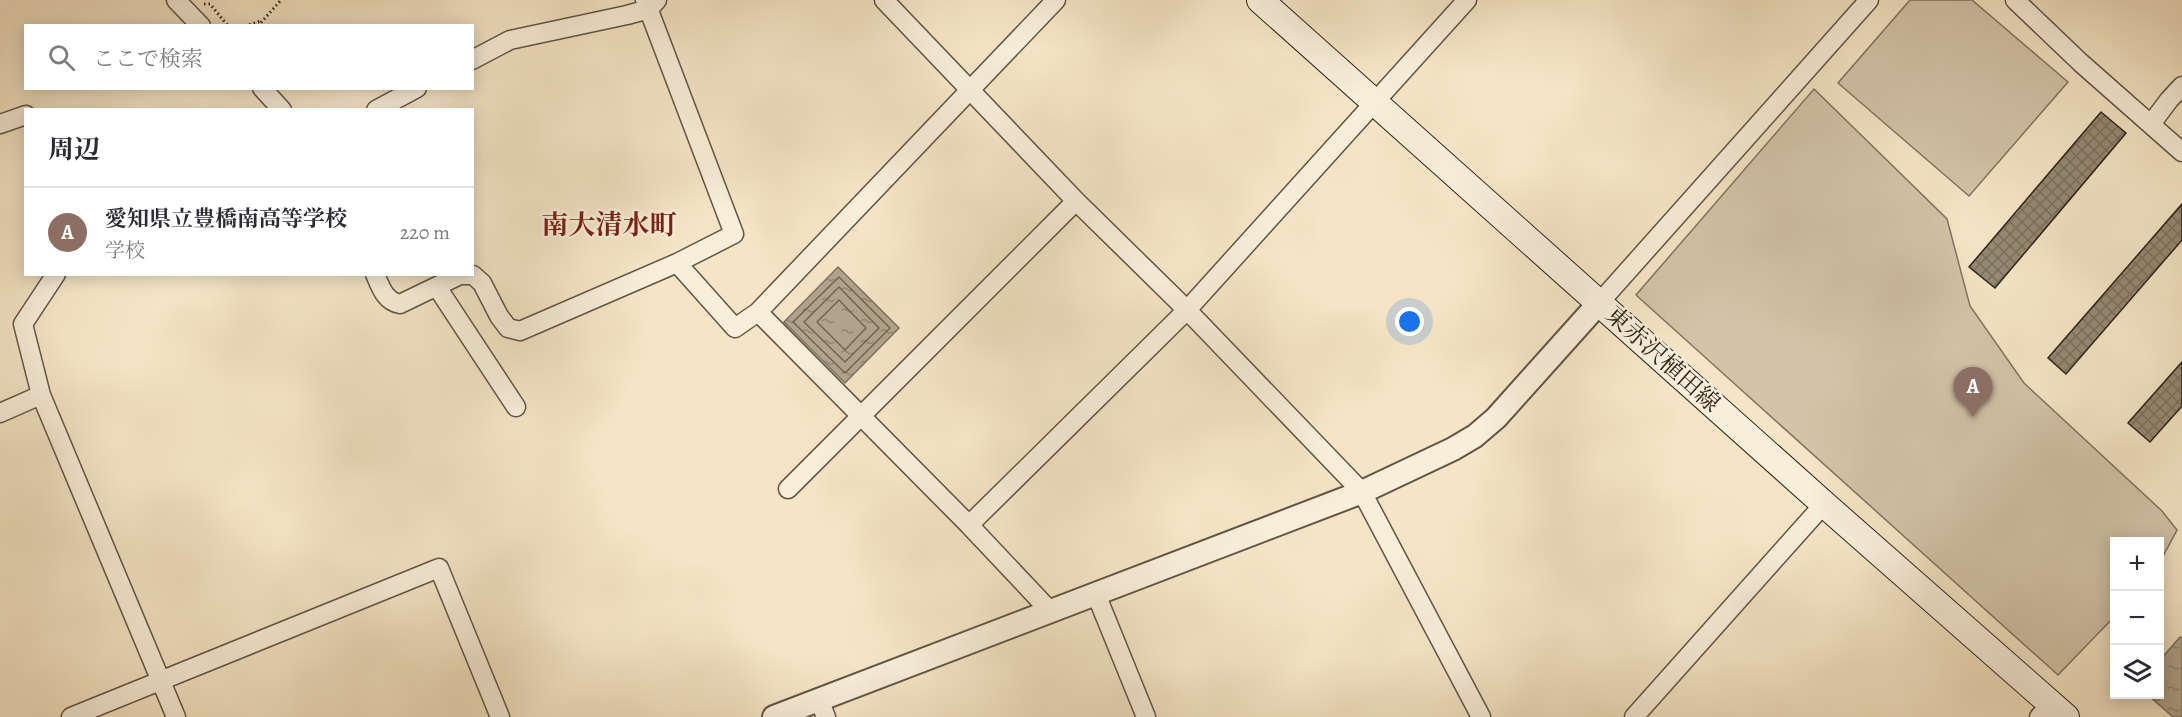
<!DOCTYPE html>
<html lang="ja">
<head>
<meta charset="utf-8">
<style>
  :root { --surface:#fff; --page:#f2f2f3; --text:#2b2b33; --muted:#7c7c81; --line:#e1e1e2; --accent:#8f2418 }
  body { margin:0; font-family:Alegreya,"Noto Serif JP",serif; background:var(--page); color:var(--text) }
  .controls { position:absolute; right:18px; bottom:18px; display:grid; overflow:hidden; border-radius:0px; box-shadow:0 3px 15px #0003 }
  .controls button { width:54px; height:54px; display:grid; place-items:center; padding:0; border:0; border-bottom:2px solid var(--line); background:var(--surface); color:var(--text); font:30px sans-serif }
  .you { position:absolute; left:1410px; top:322px; width:21px; height:21px; margin:-15px; border:4px solid #fff; border-radius:50%; background:#1a73e8; box-shadow:0 0 0 9px #1a73e833 }
  .badge { display:grid; place-items:center; width:39px; height:39px; border-radius:50%; background:var(--accent); color:#fff; font-size:20px; font-weight:700 }
  .pin { position:absolute; translate:-50% -50px; filter:drop-shadow(0 2px 3px #0008) }
  .pin::after { content:''; position:absolute; top:32px; width:21px; height:18px; background:inherit; clip-path:polygon(0 0,100% 0,50% 100%) }
  .list { margin:0; padding:0; list-style:none }
  h2 { display:flex; justify-content:space-between; align-items:center; height:78px; margin:0; padding:0 24px; font-size:26px }
  h2 small { font-size:20px; font-weight:400; color:var(--muted) }
  .list li { display:grid; grid-template-columns:39px 1fr auto; gap:18px; align-items:center; box-sizing:border-box; height:90px; padding:0 24px; border-top:2px solid var(--line) }
  .list b { display:block; font-size:22px; white-space:nowrap }
  .list p { margin:0; font-size:20px; white-space:nowrap; color:var(--muted) }
  .list em { font-size:20px; font-style:normal; color:var(--muted) }
  .icon { flex:none; width:33px; height:33px; fill:none; stroke:currentColor; stroke-width:2; stroke-linecap:round; stroke-linejoin:round }
  .map { position:relative; flex:none; width:2182px; height:717px; overflow:hidden }
  .search { position:absolute; background:var(--surface); box-shadow:0 3px 15px #0003; left:24px; top:24px; width:450px; height:66px; display:flex; align-items:center; gap:15px; box-sizing:border-box; padding:0 21px; border-radius:0px; color:var(--muted); font-size:22px }
  .panel { position:absolute; background:var(--surface); box-shadow:0 3px 15px #0003; left:24px; top:108px; width:450px; height:168px; border-radius:0px }
  .map>svg:first-child { display:block }
  .pitch { fill:#d3c4a9; stroke:#807462; stroke-width:1.5 }
  .water { fill:url(#water-ripples); stroke:#7d715e; stroke-width:1.5 }
  .lines { fill:none; stroke-linecap:round; stroke-linejoin:round }
  .shore { stroke:#706453; stroke-width:1.5 }
  .building { fill:url(#building-cross-hatch); stroke:#2e251a; stroke-width:1.5 }
  .minor-casing { stroke:#605545; stroke-width:21 }
  .tertiary-casing { stroke:#605545; stroke-width:26 }
  .secondary-casing { stroke:#2e251a; stroke-width:28 }
  .path { stroke:#2e251a; stroke-width:3; stroke-dasharray:1.5 3; stroke-linecap:butt }
  .minor { stroke:#f8eeda; stroke-width:18 }
  .tertiary { stroke:#f8eeda; stroke-width:22 }
  .secondary { stroke:#f8eeda; stroke-width:26 }
  .labels { text-anchor:middle; dominant-baseline:central; stroke-width:5; stroke-linejoin:round; paint-order:stroke }
  .street-label { font-size:24px; fill:#2e251a; stroke:#f8eeda }
  .quarter-label { font-size:27px; font-weight:bold; fill:#7a1f14; stroke:#f8eeda }
</style>
</head>
<body>
<div class="map">
<svg width="2182" height="717" viewBox="0 0 2182 717">
  <defs>
    <pattern id="water-ripples" width="26" height="14" patternUnits="userSpaceOnUse" patternTransform="scale(1.5)"><rect width="26" height="14" fill="#b1a48c"/><path d="M2 4q2-2 4 0t4 0M15 11q2-2 4 0t4 0" fill="none" stroke="#908572"/></pattern>
    <pattern id="building-cross-hatch" width="8" height="8" patternUnits="userSpaceOnUse" patternTransform="scale(1.5)"><rect width="8" height="8" fill="#958973"/><path d="M0 0l8 8M0 8l8-8" fill="none" stroke="#7a705e"/></pattern>
  </defs>
  <rect width="100%" height="100%" fill="#f5e5c6"/>
  <filter id="stains"><feTurbulence type="fractalNoise" baseFrequency=".00333" numOctaves="4"/><feColorMatrix values="0 0 0 0 .2 0 0 0 0 .09 0 0 0 0 .02 0 0 0 .5 -.17"/></filter>
  <radialGradient id="worn" r=".72"><stop offset=".6" stop-color="#630" stop-opacity="0"/><stop offset="1" stop-color="#630" stop-opacity=".3"/></radialGradient>
  <!-- pitch -->
  <path class="pitch" d="M1910,0h62l96,82 -99,114 -131,-113z
    M1814,89l133,130 23,87 54,77 138,128 15,19 -17,32v-20h-46v75l-56,58 -422,-380z"/>
  <!-- water -->
  <path class="water" d="M838,267l61,61 -54,55 -61,-61z
    M2180,637l2,1v79h-9l-25,-22 12,-1v-34z"/>
  <g class="lines">
    <!-- shore -->
    <path class="shore" d="M839,277l51,51 -45,45 -52,-51z
      M839,287l40,41 -34,34 -41,-40z
      M839,300l27,28 -21,22 -28,-28z"/>
  </g>
  <!-- building -->
  <path class="building" d="M2101,112l25,21 -131,155 -26,-21z
    M2182,204v36l-116,134 -18,-16z
    M2182,362v44l-32,36 -22,-19z"/>
  <g class="lines">
    <defs>
      <path id="minor" d="M176,0l25,26
        M884,0l192,201 111,109 175,182 119,225
        M2015,0l66,63 101,89
        M472,60l38,-20 117,-25 22,-6 8,-9
        M262,88l20,22
        M376,110l41,-22
        M0,124l26,-9
        M2151,124l18,-24 13,-14
        M677,263l58,65 23,-16
        M56,274l-33,50 18,71 135,322
        M375,274c6,14 10,27 25,30l60,-29h13l9,8 17,33 9,12 12,3 157,-68 57,-29 -89,-234
        M437,287l79,120
        M1600,302l269,-302
        M0,413l41,-18
        M788,489l288,-288
        M969,525l218,-215 280,-310
        M1096,594l50,123
        M1051,612l-82,-87 -211,-213 298,-312
        M819,700l7,17
        M71,717l368,-149 61,149
        M1634,717l190,-213
        M2039,717l13,-14"/>
      <path id="tertiary" d="M774,717l588,-225 91,-43 22,-13 21,-18 104,-116"/>
      <path id="secondary" d="M1260,0l564,504 242,213"/>
    </defs>
    <!-- minor casing -->
    <use href="#minor" class="minor-casing"/>
    <!-- tertiary casing -->
    <use href="#tertiary" class="tertiary-casing"/>
    <!-- secondary casing -->
    <use href="#secondary" class="secondary-casing"/>
    <!-- path -->
    <path class="path" d="M204,4h6l18,22
      M245,26l16,-5
      M258,26l23,-26"/>
    <!-- minor -->
    <use href="#minor" class="minor"/>
    <!-- tertiary -->
    <use href="#tertiary" class="tertiary"/>
    <!-- secondary -->
    <use href="#secondary" class="secondary"/>
  </g>
  <g class="labels">
    <!-- street labels -->
    <g class="street-label">
      <text transform="translate(1663 359) rotate(42)">東赤沢植田線</text>
    </g>
    <!-- quarter labels -->
    <g class="quarter-label">
      <text x="609" y="225">南大清水町</text>
    </g>
  </g>
  <rect width="100%" height="100%" filter="url(#stains)"/>
  <rect width="100%" height="100%" fill="url(#worn)"/>
</svg>
<div class="controls">
<button>+</button>
<button>−</button>
<button><svg class="icon" aria-label="layers" viewBox="0 0 24 24"><path d="M12 4l9 5-9 5-9-5zM3 14l9 5 9-5"/></svg></button>
</div>
<div class="you"></div>
<div class="pin badge" style="left:1973px;top:417px;background:#8d6e63">A</div>
<div class="search"><svg class="icon" aria-label="search" viewBox="0 0 24 24"><circle cx="10" cy="10" r="6"/><path d="M15 15l6 6"/></svg>ここで検索</div>
<section class="panel">
<h2>周辺<small></small></h2>
<ul class="list">
<li><span class="badge" style="background:#8d6e63">A</span><div><b>愛知県立豊橋南高等学校</b><p>学校</p></div><em>220 m</em></li>
</ul>
</section>
</div>
</body>
</html>
